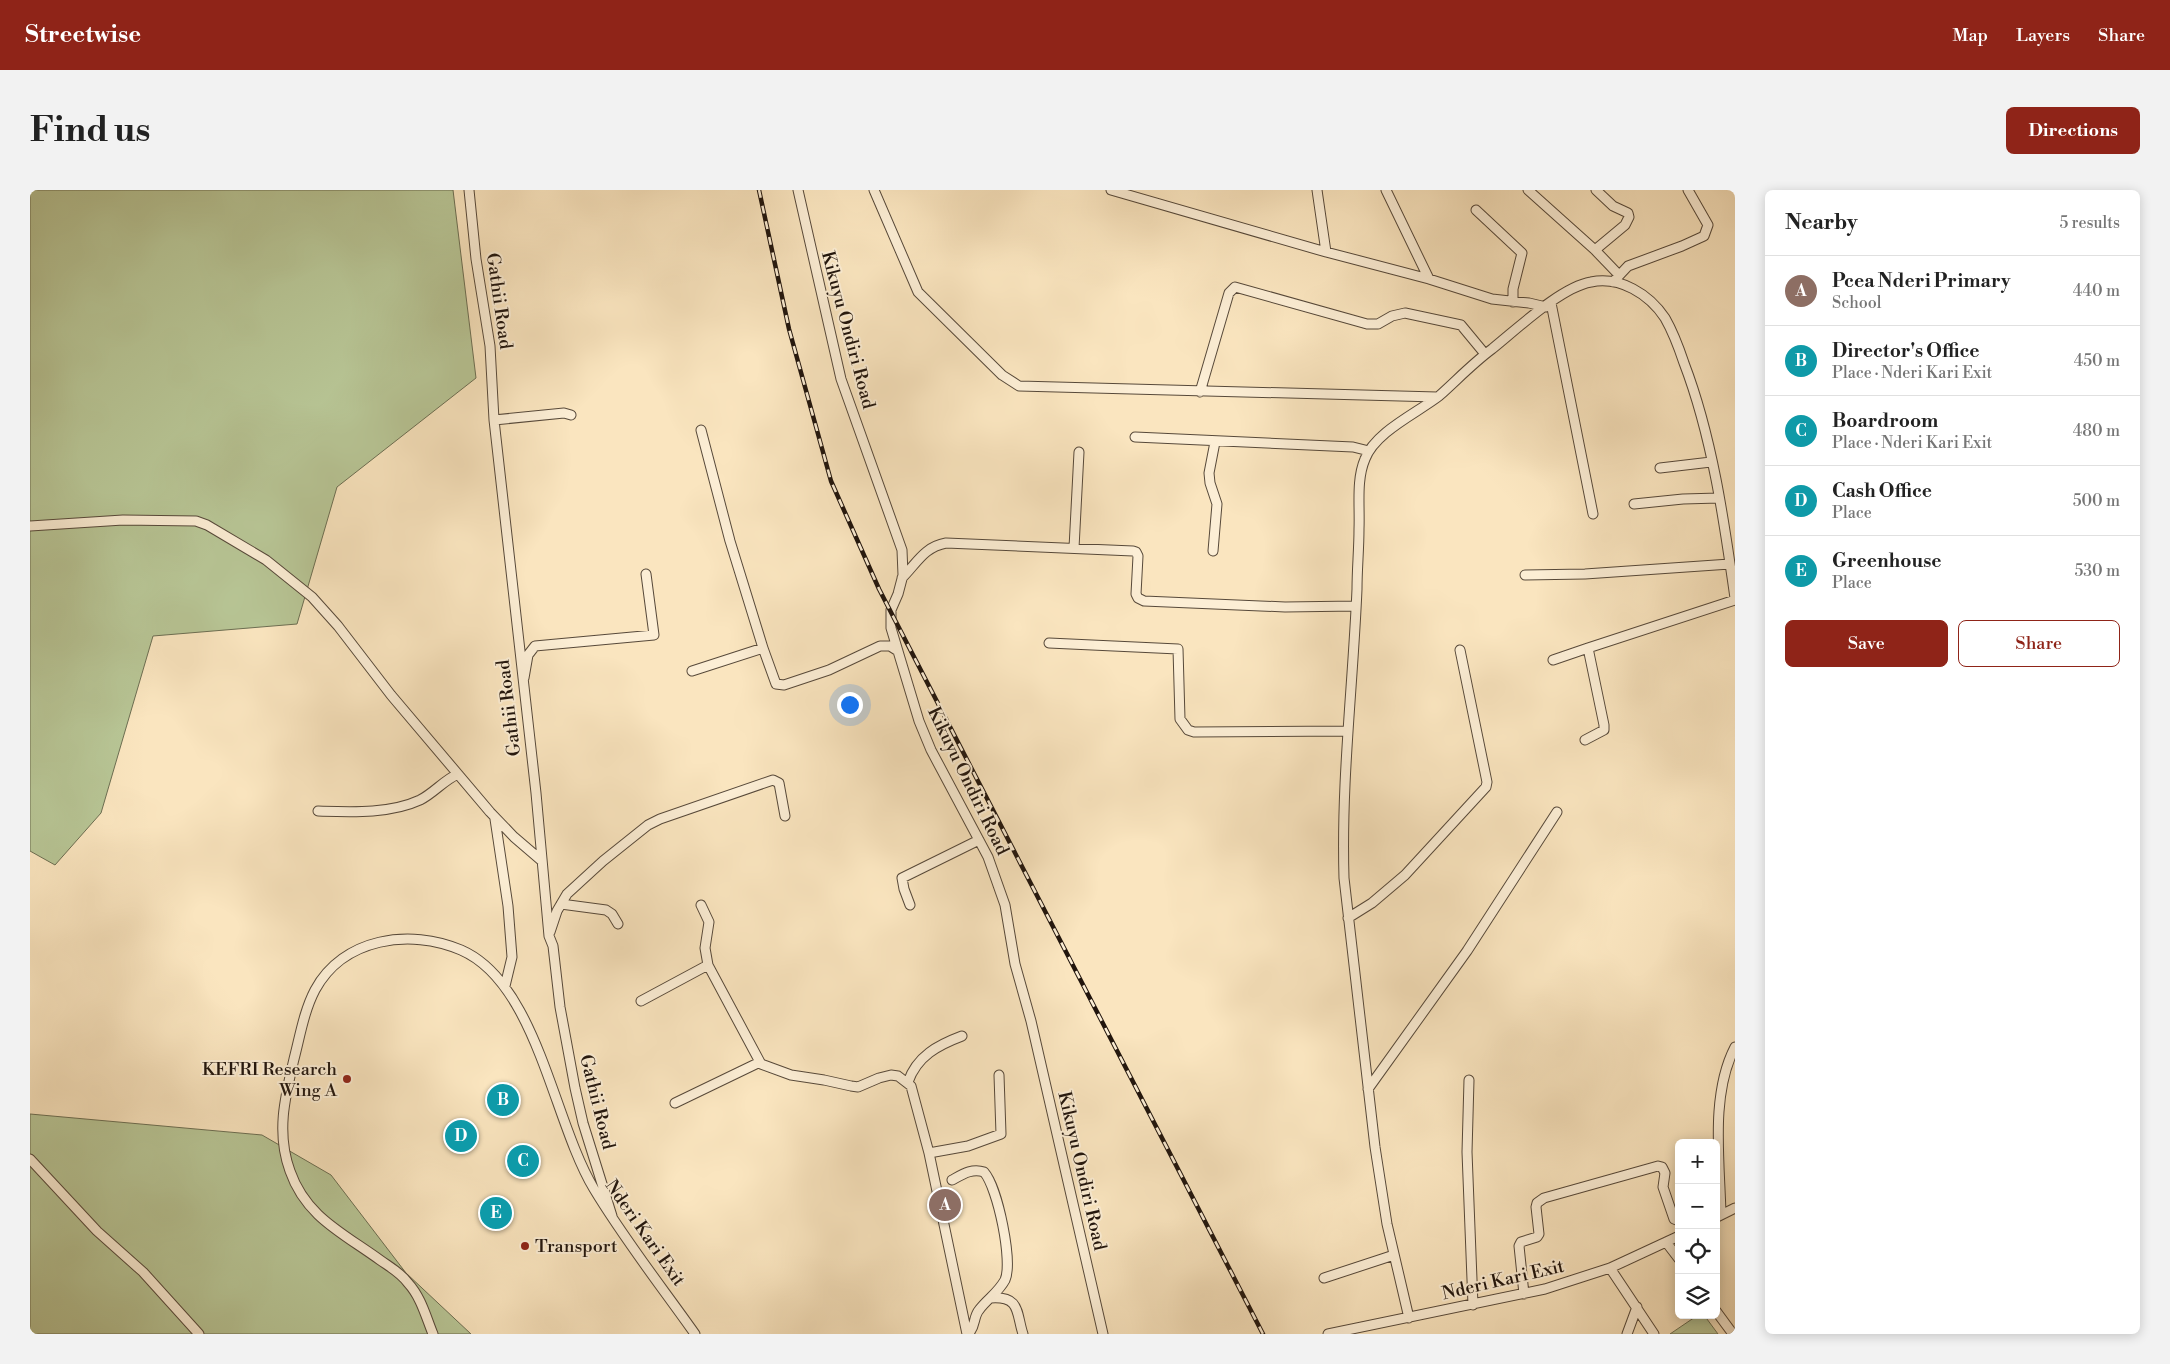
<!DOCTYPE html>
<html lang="en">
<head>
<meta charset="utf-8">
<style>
  :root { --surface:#fff; --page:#f2f2f2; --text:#222; --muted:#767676; --line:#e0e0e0; --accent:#8f2418 }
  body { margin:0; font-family:"Libre Bodoni",serif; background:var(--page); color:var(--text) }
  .controls { position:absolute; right:15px; bottom:15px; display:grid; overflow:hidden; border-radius:8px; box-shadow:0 2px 12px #0003 }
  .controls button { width:45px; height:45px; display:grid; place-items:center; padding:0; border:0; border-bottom:1px solid var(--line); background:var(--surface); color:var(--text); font:25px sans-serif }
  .you { position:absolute; left:819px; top:514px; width:18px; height:18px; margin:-12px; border:4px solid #fff; border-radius:50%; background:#1a73e8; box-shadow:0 0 0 8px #1a73e833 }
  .badge { display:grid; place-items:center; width:32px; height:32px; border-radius:50%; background:var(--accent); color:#fff; font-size:16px; font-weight:700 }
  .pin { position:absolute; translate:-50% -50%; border:2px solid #fff; box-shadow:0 1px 5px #0006 }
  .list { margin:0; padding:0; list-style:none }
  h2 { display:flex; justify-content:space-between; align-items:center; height:65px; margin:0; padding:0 20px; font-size:21px }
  h2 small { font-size:16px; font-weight:400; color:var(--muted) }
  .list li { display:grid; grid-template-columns:32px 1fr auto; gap:15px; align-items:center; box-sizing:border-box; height:70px; padding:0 20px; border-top:1px solid var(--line) }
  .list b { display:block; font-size:19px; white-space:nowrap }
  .list p { margin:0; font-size:16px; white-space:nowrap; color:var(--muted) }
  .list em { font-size:16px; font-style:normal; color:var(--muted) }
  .actions { display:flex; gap:10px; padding:15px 20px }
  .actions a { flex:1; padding:11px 0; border:1px solid var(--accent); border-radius:8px; text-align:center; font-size:18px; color:var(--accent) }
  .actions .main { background:var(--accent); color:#fff }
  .icon { flex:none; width:28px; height:28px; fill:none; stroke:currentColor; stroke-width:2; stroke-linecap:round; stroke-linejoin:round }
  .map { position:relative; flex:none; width:1705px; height:1144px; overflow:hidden; border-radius:8px }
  header { display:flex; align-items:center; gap:30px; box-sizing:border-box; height:70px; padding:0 25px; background:var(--accent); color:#fff }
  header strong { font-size:24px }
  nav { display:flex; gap:28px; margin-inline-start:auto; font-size:18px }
  .intro { display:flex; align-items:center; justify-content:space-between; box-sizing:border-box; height:120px; padding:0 30px }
  h1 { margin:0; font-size:35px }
  .button { padding:12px 22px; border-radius:8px; background:var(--accent); color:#fff; font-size:18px; font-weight:700 }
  main { display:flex; gap:30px; padding:0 30px }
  aside { flex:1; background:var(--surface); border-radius:8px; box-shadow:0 2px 12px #0003 }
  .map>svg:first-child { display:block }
  .green { fill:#b8c696; stroke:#6c6e52 }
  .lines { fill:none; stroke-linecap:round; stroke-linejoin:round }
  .street-casing { stroke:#57493a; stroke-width:11 }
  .street { stroke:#fceed5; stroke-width:9 }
  .rail-casing { stroke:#21150d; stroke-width:4.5 }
  .rail { stroke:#fceed5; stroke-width:2.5; stroke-dasharray:8; stroke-linecap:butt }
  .poi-dot { fill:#8f2418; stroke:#fceed5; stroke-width:2 }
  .labels { text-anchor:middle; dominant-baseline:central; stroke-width:4; stroke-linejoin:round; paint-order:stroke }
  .street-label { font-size:18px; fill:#21150d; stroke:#fceed5 }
  .poi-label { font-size:18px; fill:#21150d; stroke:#fceed5; text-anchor:end }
</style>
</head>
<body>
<header>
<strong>Streetwise</strong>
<nav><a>Map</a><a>Layers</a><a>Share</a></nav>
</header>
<div class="intro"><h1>Find us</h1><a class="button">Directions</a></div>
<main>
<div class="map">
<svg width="1705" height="1144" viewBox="0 0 1705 1144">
  <rect width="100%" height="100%" fill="#fae5bf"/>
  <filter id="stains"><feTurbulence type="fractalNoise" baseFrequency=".004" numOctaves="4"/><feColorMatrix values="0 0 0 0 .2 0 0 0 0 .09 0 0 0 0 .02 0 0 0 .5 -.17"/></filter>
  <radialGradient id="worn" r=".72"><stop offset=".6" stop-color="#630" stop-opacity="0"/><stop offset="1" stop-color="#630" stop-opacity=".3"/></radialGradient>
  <!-- green -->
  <path class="green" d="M0,0h423l23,188 -139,109 -40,137 -144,12 -52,177 -46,52 -25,-14z
    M0,924l232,21 69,40 75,98 65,61h-441z
    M1668,1125h6l14,19h-48z"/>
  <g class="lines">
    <defs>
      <path id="street" d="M439,0l7,69 14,87 4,74 42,373 13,143 4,10 7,61 15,81 8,35 29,93
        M768,0l43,189 61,171 1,25 -5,19 -7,16v18l28,93 12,29 57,107 17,48 10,59 16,57 72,313
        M844,0l44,102 84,83 17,11 418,11
        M1081,0l215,62 103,27 63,20 37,4 17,4
        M1287,0l9,62
        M1356,0l43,89
        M1498,0l67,60 24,25
        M1446,20l46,43 -9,36v13
        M1565,60l30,-25 4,-8 -1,-4 -15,-7 -17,-16
        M1583,92l15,-16 54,-20 22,-10 4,-11 -20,-35
        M1521,113l42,211
        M1170,202l29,-99 6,-6 132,37h11l14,-8 13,-3 56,12 24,29
        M464,230l70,-7 7,2
        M671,240l29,111 33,107 13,36 8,1 45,-15 51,-24h10l8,5
        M1105,247l218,10 16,4
        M1630,278l51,-6
        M1604,314l49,-5 36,-1
        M0,336l93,-6 73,1 11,4 59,35 46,37 26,29 53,69 99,117 24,25 28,24
        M1044,358l5,-96
        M1183,361l4,-47 -7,-21 -1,-10 6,-31
        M1495,385l60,-1 145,-10
        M872,388c15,-15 22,-31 44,-35l187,8 3,1 2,4 -2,38 2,4 6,3 141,6 71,-1
        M1019,453l129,6 2,70 8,11 6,2 153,-1
        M1523,470l35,-12
        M662,481l71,-23
        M494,488l4,-23 7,-9 119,-11 -8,-61
        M1555,550l19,-10v-5l-16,-77 147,-48
        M288,621c33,1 72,3 102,-11 14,-7 24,-20 38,-26
        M465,629l13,87 4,51 -7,29
        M531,714l45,6 6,4 6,10
        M671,715l8,17 -4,26 3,17 53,99 30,11 33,5 27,6 7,1 21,-9 12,-3 7,1 13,10 18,67 38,181
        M880,715l-6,-16 -2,-11 77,-38
        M1318,728l24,-15 33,-28 81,-88 1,-5 -27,-132
        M520,742l7,-21 10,-17 36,-33 45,-36 12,-6 113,-39 6,3 6,33
        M611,811l67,-36
        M1439,890l-2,72 6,153
        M878,892c9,-26 30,-37 54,-46
        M1338,899l99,-138 90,-139
        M645,913l85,-41
        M899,963l39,-7 33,-12 -2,-59
        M0,969l67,72 46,41 56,62
        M922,990c11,-6 20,-12 32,-8 14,16 29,90 21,108 -7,13 -18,19 -26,30 -6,7 -3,17 -11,24
        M1691,1025c-1,-53 -11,-120 14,-168
        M1687,1027l18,-9
        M1636,1052l13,17
        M1580,1078l44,66
        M1294,1088l70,-23
        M1494,1104l-5,-48 2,-4 16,-5 2,-3 -3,-27 1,-4 7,-5 114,-32 4,1 3,6 -2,14 11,32 5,2
        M961,1108c30,-2 25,15 32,36
        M1686,1121l17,23
        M1379,1128l-22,-94 -12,-77 -31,-269c-3,-97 9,-193 13,-289 0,-20 2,-40 2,-60 1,-23 -3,-49 6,-70 10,-27 52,-46 74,-63 18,-16 34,-33 53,-47 25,-20 69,-62 99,-67 29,-6 58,12 74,36 8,14 14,30 19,45 28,73 40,157 51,235
        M403,1144c-7,-17 -12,-37 -25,-51 -7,-10 -18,-16 -28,-23 -37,-27 -74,-43 -90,-89 -14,-38 -5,-74 4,-112 6,-23 10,-48 21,-69 28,-52 95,-62 146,-40 76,33 92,171 133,239 30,50 67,97 101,145
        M1298,1144l217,-45 65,-21 69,-32
        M1597,1144l10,-27"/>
    </defs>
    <!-- street casing -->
    <use href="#street" class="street-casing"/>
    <!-- street -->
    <use href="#street" class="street"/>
    <defs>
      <path id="rail" d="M729,0l30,139 42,152 48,108 384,745"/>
    </defs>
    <!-- rail casing -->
    <use href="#rail" class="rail-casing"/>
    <!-- rail -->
    <use href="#rail" class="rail"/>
  </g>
  <!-- markers -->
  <g class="poi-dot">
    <circle cx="317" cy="889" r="5"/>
    <circle cx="495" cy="1056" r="5"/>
  </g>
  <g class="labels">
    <!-- street labels -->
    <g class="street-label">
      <text transform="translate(469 111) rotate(82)">Gathii Road</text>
      <text transform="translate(818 140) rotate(75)">Kikuyu Ondiri Road</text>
      <text transform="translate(479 518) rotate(-97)">Gathii Road</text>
      <text transform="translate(938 591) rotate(64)">Kikuyu Ondiri Road</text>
      <text transform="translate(567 912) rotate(76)">Gathii Road</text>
      <text transform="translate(1052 981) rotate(77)">Kikuyu Ondiri Road</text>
      <text transform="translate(615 1043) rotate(55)">Nderi Kari Exit</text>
      <text transform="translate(1473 1090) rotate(-13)">Nderi Kari Exit</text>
    </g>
    <!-- poi labels -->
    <g class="poi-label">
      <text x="307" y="879">KEFRI Research<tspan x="307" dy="21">Wing A</tspan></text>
      <text x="505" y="1056" text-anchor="start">Transport</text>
    </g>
  </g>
  <rect width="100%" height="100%" filter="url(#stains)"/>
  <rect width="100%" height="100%" fill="url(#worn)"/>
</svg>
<div class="controls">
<button>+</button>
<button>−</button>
<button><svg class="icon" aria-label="locate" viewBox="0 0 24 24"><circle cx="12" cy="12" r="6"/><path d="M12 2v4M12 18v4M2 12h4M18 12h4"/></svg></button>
<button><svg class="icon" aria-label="layers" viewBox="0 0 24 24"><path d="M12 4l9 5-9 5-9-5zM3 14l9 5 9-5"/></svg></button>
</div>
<div class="you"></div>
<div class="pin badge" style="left:915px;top:1015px;background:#8d6e63">A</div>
<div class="pin badge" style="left:473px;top:910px;background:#0f9aa8">B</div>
<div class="pin badge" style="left:493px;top:971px;background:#0f9aa8">C</div>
<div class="pin badge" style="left:431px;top:946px;background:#0f9aa8">D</div>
<div class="pin badge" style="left:466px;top:1023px;background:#0f9aa8">E</div>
</div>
<aside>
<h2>Nearby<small>5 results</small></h2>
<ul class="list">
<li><span class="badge" style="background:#8d6e63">A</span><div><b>Pcea Nderi Primary</b><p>School</p></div><em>440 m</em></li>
<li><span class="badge" style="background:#0f9aa8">B</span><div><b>Director's Office</b><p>Place · Nderi Kari Exit</p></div><em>450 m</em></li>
<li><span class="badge" style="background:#0f9aa8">C</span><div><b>Boardroom</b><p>Place · Nderi Kari Exit</p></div><em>480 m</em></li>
<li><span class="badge" style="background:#0f9aa8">D</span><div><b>Cash Office</b><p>Place</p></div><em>500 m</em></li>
<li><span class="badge" style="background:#0f9aa8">E</span><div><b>Greenhouse</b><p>Place</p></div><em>530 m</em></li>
</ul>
<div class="actions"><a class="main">Save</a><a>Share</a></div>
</aside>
</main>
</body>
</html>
